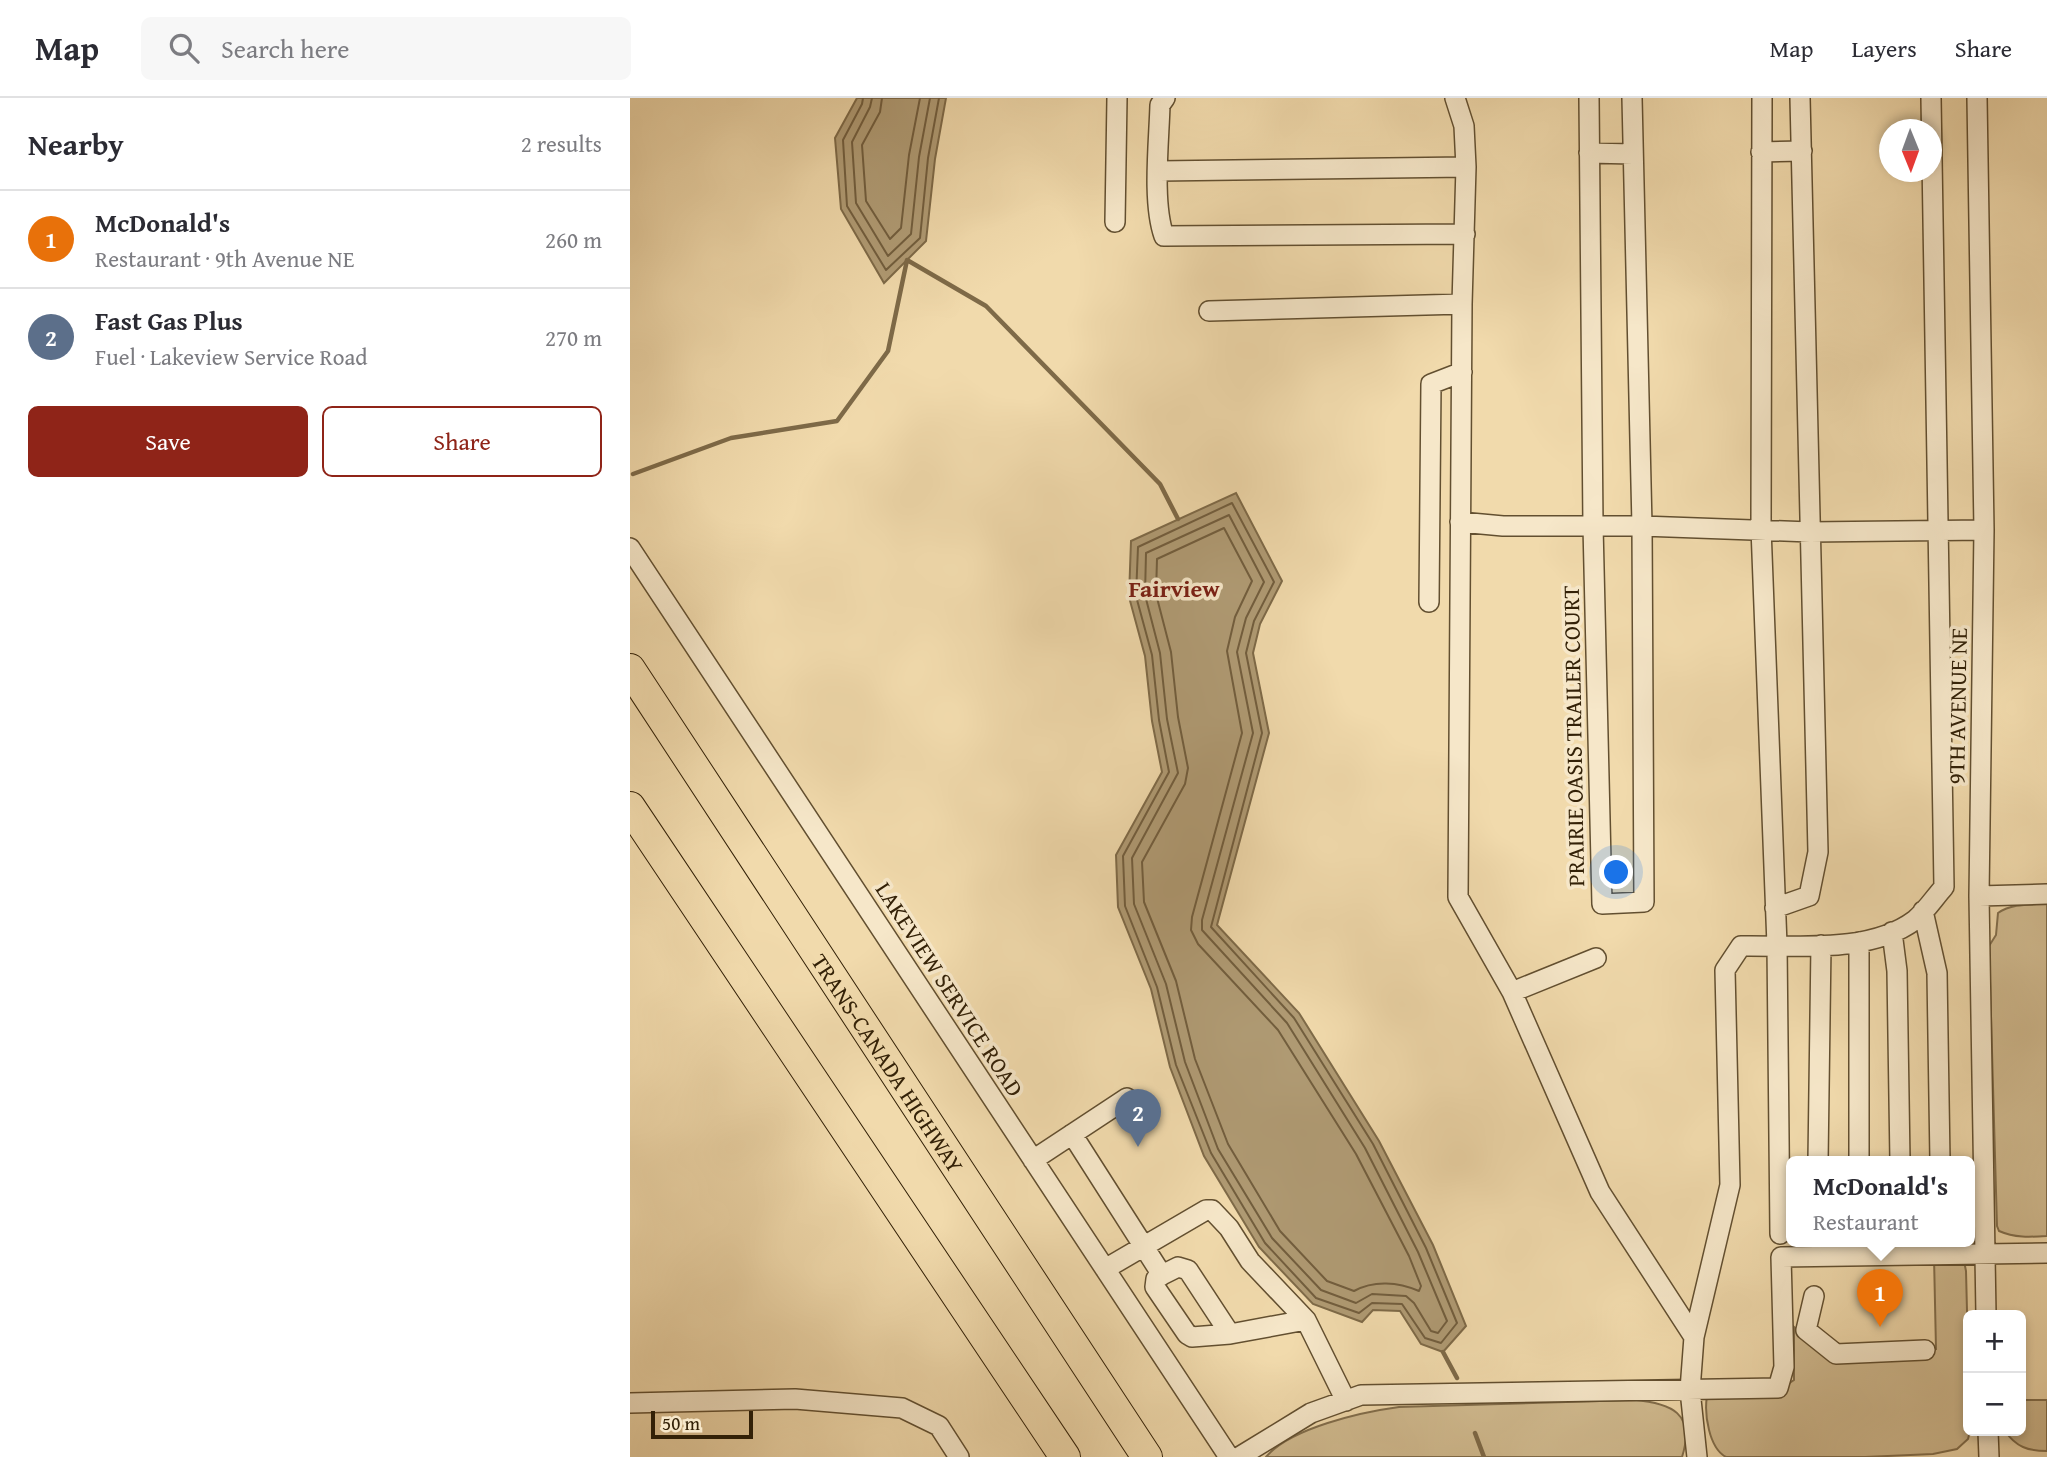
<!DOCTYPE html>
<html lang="en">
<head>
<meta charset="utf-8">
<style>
  :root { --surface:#fff; --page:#f7f7f7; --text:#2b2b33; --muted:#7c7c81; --line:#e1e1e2; --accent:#8f2418 }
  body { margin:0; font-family:"Gentium Book Plus",serif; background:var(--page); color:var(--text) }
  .controls { position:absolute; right:21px; bottom:21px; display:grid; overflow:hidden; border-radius:10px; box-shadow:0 4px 10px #0003 }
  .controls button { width:63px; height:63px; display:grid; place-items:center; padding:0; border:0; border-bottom:2px solid var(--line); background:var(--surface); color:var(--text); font:35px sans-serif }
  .compass { position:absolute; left:1249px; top:21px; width:63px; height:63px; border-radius:50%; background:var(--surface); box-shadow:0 4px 10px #0003; rotate:179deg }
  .scale { position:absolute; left:21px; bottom:18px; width:102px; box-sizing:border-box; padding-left:7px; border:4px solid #332107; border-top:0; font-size:19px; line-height:24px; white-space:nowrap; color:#332107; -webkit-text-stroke:5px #f6e7c9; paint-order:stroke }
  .you { position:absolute; left:987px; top:775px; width:24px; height:24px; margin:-18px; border:5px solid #fff; border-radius:50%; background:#1a73e8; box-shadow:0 0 0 10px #1a73e833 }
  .badge { display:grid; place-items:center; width:46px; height:46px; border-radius:50%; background:var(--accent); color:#fff; font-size:23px; font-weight:700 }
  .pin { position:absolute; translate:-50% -58px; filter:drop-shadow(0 2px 4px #0008) }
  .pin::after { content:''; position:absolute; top:37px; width:24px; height:21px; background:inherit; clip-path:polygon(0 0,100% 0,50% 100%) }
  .popup { position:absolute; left:1156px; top:1058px; width:189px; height:91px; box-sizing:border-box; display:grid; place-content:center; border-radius:10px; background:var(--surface); filter:drop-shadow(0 2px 5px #0005); font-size:23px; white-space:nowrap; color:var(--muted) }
  .popup b { font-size:26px; color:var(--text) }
  .popup::after { content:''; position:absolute; left:50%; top:100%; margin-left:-14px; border:14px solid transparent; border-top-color:var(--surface) }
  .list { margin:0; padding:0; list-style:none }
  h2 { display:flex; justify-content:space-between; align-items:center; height:91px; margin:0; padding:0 28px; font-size:30px }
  h2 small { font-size:23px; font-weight:400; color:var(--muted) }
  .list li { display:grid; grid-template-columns:46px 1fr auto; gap:21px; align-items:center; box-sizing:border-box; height:98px; padding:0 28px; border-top:2px solid var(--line) }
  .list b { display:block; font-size:26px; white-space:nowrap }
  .list p { margin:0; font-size:23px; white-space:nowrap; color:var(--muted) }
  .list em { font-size:23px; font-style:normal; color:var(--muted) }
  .actions { display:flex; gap:14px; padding:21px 28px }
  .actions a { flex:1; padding:16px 0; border:2px solid var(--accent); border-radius:10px; text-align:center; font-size:24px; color:var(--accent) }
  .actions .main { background:var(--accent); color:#fff }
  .icon { flex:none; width:38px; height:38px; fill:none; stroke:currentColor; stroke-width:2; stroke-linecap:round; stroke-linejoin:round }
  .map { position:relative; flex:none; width:1417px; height:1359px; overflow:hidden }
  header { display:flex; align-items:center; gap:42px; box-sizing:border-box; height:98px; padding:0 35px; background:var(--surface); border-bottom:2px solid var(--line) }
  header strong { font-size:33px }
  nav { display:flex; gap:38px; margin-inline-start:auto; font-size:24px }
  .search { width:490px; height:63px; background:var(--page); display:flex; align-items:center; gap:18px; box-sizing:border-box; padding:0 24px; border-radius:10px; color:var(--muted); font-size:26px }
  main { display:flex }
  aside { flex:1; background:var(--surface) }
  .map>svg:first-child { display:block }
  .green { fill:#d1bb90; stroke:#826e4c; stroke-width:2 }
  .water { fill:#b09b74; stroke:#7e6a48; stroke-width:2 }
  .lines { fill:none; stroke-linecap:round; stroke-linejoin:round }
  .shore { stroke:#725e3e; stroke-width:2 }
  .stream { stroke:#7e6a48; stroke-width:4.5 }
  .minor-casing { stroke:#624f30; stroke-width:22 }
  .highway-casing { stroke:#332107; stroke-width:32 }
  .minor { stroke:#f6e7c9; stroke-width:19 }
  .highway { stroke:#f1daac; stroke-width:30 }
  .labels { text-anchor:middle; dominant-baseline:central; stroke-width:7; stroke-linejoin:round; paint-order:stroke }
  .street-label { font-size:23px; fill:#332107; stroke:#f6e7c9 }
  .neighbourhood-label { font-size:24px; font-weight:bold; fill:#7a1f14; stroke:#f6e7c9 }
</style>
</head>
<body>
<header>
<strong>Map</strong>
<div class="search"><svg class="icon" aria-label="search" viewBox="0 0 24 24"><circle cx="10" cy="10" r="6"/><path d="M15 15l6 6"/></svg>Search here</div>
<nav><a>Map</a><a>Layers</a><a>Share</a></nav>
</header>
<main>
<aside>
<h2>Nearby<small>2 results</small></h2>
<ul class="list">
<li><span class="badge" style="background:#e8710a">1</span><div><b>McDonald's</b><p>Restaurant · 9th Avenue NE</p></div><em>260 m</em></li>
<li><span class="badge" style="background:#5c6f8a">2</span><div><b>Fast Gas Plus</b><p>Fuel · Lakeview Service Road</p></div><em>270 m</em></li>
</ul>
<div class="actions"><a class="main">Save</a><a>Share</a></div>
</aside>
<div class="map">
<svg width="1417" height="1359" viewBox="0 0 1417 1359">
  <rect width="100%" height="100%" fill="#f1daac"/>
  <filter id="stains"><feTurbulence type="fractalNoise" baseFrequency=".00286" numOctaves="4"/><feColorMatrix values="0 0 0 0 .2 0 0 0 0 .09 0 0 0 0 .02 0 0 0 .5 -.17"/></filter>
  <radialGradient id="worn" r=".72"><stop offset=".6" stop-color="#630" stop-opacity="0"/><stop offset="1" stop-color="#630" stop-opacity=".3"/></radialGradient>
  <!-- green -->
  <path class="green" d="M1417,806v332c-17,1 -32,2 -48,-5l-2,-5 -8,-280 7,-11 2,-22c14,-10 33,-8 49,-9z
    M1304,1159l30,4 2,10 4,160 -2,8 -11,10 -24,5 -68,3h-139c-17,-9 -22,-43 -19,-61l78,-10 9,-6v-53l17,15 62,9 63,-2z
    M1004,1302c37,3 62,13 48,57h-416c24,-29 96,-45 133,-50z
    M1391,1302h26v51c-19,0 -31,-4 -42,-20h16z"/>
  <!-- water -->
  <path class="water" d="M227,0h89l-11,61 -9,82 -42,42 -43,-74 -6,-71z
    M606,395l46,88 -22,43 -7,29 16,80 -52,192 82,88 80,128 54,104 33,81 -23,26 -22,-8 -21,-33 -27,-1 -11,12 -49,-18 -54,-57 -55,-91 -34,-89 -19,-78 -33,-82 -2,-52 46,-83 -10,-51 -7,-65 -16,-59 2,-56z"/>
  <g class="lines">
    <!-- shore -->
    <path class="shore" d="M233,0l-1,6 -19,36 4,66 39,64 34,-32 8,-80 11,-60
      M242,0l-2,9 -18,35 4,61 32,53 23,-22 8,-77 11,-59
      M252,0l-2,14 -18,33 4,56 24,38 11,-11 8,-73 11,-57
      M602,405l42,79 -20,39 -8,32 16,80 -51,194 83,91 79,126 53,104 31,75 -16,20 -16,-5 -23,-34 -30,-1 -13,10 -43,-15 -51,-55 -54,-90 -35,-88 -19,-78 -32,-81 -2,-50 46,-84 -10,-52 -7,-65 -16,-59 2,-49z
      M599,417l35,67 -18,36 -9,34 16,81 -51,187v10l85,93 78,125 53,104 29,69 -9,12 -7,-2 -17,-28 -8,-7 -34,-2 -16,9 -35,-13 -49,-52 -54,-89 -33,-87 -19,-78 -32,-80 -2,-46 46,-85 -11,-54 -7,-66 -15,-58 1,-42z
      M594,430l28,53 -17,36 -8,34 15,82 -50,184 -1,13 7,14 80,86 78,124 53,102 12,30 -2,5c-21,-9 -45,-11 -65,0l-27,-10 -47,-50 -52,-87 -33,-85 -19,-78 -32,-79 -2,-40 43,-78 3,-16 -10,-51 -7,-65 -15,-58 1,-35z"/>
    <!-- stream -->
    <path class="stream" d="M3,376l98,-36 106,-17 51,-70 19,-91 79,46 174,178 18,35
      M813,1254l14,26
      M845,1335l9,24"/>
    <defs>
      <path id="minor" d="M535,0l-5,7c-1,37 -8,97 4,131l301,-2
        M825,0l9,28 2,41 -4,137 -4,593 54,95 88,200 94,145
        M959,0l4,428 9,378 42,-2 -2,-376 -10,-428
        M1132,0l-1,430 16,417 3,289
        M1347,0l7,432 -5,366 7,419
        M1131,54l41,-1
        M959,55l44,1
        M529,73l307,-4
        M485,124l2,-124
        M579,213l253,-7
        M830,424l43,4h139l168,6 174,-2
        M0,450l599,909
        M799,504l2,-218 31,-12
        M1349,798l68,-2
        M1145,810l34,-12 9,-44 -18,-754
        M1293,813l14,62 3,188
        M1262,834l5,39 3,190
        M882,894l84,-34
        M442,1036l90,141 16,-8 10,3 42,64 -38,3 -5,-3 -32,-47 1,-8 6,-4
        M403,1062l94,-62
        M1188,1063l3,-216
        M1229,1063v-219
        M475,1171l101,-59h6l17,18 21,33 56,59 40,81
        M1184,1198l-8,34 30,24 89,-4
        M600,1236l76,-14
        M0,1305l165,-4 107,9 37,18 20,31
        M1358,1333l1,26
        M609,1359l72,-44 50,-18 417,-7 6,-21 -3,-110 266,-4
        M1067,1359l-7,-67 4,-53 36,-152 -5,-215 16,-24c54,-1 129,8 174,-26 11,-9 20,-23 29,-33l-13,-789"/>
      <g id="highway">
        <path id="s1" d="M0,571l517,788"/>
        <path d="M0,709l435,650"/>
      </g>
    </defs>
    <!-- minor casing -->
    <use href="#minor" class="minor-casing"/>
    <!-- highway casing -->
    <use href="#highway" class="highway-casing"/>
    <!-- minor -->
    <use href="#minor" class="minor"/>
    <!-- highway -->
    <use href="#highway" class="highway"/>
  </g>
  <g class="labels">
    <!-- street labels -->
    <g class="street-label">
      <text transform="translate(1327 608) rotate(-89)">9TH AVENUE NE</text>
      <text transform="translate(943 638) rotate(-91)">PRAIRIE OASIS TRAILER COURT</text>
      <text transform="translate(320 891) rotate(57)">LAKEVIEW SERVICE ROAD</text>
      <text stroke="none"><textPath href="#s1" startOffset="471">TRANS-CANADA HIGHWAY</textPath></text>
    </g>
    <!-- neighbourhood labels -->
    <g class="neighbourhood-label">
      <text x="544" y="490">Fairview</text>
    </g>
  </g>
  <rect width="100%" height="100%" filter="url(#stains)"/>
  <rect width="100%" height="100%" fill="url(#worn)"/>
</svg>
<div class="controls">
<button>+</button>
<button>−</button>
</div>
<svg class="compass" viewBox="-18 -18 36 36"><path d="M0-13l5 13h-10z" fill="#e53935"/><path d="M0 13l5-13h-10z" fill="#7c7c81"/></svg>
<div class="scale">50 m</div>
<div class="you"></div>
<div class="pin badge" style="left:1250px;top:1229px;background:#e8710a">1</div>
<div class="popup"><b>McDonald's</b>Restaurant</div>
<div class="pin badge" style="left:508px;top:1049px;background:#5c6f8a">2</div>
</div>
</main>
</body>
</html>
